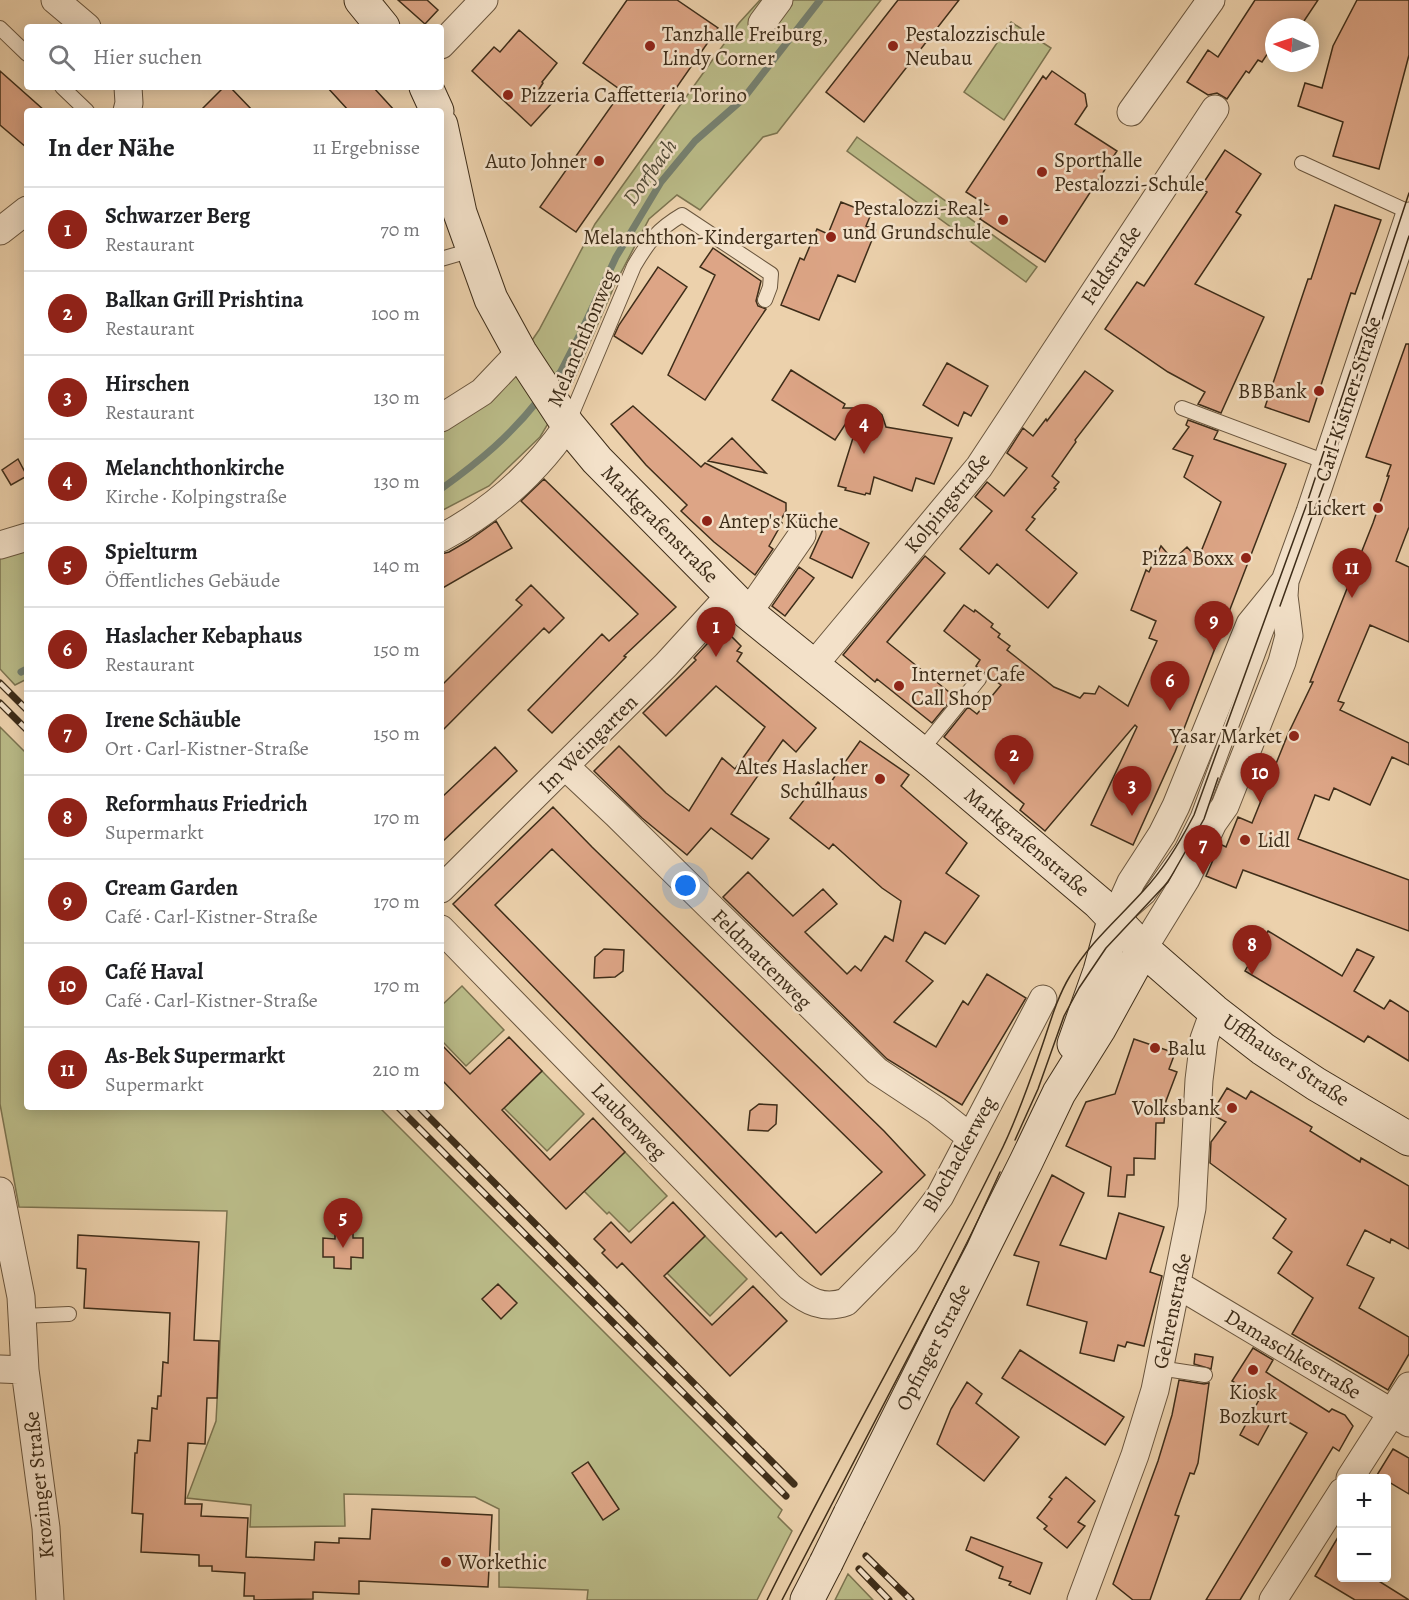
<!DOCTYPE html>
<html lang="de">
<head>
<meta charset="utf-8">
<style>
  :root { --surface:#fff; --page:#f2f2f2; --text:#202124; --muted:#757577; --line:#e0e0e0; --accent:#8f2418 }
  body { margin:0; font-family:Alegreya,serif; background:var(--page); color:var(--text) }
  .controls { position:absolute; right:18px; bottom:18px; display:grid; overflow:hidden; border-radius:6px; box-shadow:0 3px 15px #0003 }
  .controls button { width:54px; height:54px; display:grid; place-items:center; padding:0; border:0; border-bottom:2px solid var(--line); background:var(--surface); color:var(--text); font:30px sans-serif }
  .compass { position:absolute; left:1265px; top:18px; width:54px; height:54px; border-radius:50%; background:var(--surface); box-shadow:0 3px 15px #0003; rotate:273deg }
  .you { position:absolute; left:686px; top:886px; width:21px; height:21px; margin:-15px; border:4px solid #fff; border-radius:50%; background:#1a73e8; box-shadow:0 0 0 9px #1a73e833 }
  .badge { display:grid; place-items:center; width:39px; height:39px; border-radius:50%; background:var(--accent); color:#fff; font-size:20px; font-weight:700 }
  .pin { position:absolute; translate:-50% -50px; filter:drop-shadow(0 2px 3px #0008) }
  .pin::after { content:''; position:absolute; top:32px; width:21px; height:18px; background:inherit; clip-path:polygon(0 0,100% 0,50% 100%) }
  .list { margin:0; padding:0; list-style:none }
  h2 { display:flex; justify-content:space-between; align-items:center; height:78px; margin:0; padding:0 24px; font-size:26px }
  h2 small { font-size:20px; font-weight:400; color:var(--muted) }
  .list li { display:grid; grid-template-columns:39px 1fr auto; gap:18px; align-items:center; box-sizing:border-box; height:84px; padding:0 24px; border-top:2px solid var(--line) }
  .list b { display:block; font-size:22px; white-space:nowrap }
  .list p { margin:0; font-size:20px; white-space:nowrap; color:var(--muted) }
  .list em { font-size:20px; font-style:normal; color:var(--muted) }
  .icon { flex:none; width:33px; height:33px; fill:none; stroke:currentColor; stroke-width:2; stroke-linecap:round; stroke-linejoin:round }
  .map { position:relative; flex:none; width:1409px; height:1600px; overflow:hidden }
  .search { position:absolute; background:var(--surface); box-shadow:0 3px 15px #0003; left:24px; top:24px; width:420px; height:66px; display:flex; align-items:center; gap:15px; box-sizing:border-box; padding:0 21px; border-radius:6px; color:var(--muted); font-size:22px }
  .panel { position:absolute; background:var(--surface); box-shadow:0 3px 15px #0003; left:24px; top:108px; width:420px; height:1002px; border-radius:6px }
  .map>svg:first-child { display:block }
  .green { fill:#babb88; stroke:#7c7450; stroke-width:1.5 }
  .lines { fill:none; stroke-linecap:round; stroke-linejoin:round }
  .stream { stroke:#758070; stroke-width:7 }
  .building { fill:#dda586; stroke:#3e2d19; stroke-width:1.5; fill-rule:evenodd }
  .lane-casing { stroke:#6a563e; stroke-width:16 }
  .street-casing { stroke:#6a563e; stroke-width:29 }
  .secondary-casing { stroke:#3e2d19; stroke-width:35 }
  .lane { stroke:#f3e1c9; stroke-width:14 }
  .street { stroke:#f3e1c9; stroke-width:27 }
  .secondary { stroke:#f3e1c9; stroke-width:33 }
  .tram { stroke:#3e2d19; stroke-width:1.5 }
  .rail-casing { stroke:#3e2d19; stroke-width:7 }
  .rail { stroke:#f3e1c9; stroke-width:4.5; stroke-dasharray:14; stroke-linecap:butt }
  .secondary-bridge-casing { stroke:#3e2d19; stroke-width:35; stroke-linecap:butt }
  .secondary-bridge { stroke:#f3e1c9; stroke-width:33 }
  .poi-dot { fill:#8f2418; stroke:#f3e1c9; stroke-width:2 }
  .labels { text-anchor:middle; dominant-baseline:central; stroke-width:5; stroke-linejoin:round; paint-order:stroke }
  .poi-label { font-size:21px; fill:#3e2d19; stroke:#f3e1c9; text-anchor:start }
  .street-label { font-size:21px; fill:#3e2d19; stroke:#f3e1c9 }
  .water-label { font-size:22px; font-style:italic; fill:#504936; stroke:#f3e1c9 }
</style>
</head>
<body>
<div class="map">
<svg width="1409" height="1600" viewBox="0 0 1409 1600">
  <rect width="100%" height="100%" fill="#ecd1ac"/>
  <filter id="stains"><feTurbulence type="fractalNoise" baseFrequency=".00333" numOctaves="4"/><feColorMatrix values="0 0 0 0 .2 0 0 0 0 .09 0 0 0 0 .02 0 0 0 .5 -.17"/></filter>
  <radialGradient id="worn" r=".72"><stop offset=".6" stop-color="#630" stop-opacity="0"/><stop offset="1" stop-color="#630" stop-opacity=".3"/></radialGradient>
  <!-- green -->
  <path class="green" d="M760,0h121l-104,133 -14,4 -63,73 -23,-15 -28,24 -33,63 -43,100 -33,55 -51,49 -48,25v-84l79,-69 19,-28 56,-106 144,-201z
    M1011,22l40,26 -47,72 -40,-28z
    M857,137l180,130 -11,15 -179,-131z
    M27,550v129l-12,6 -15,-16v-112z
    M0,727l27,27v353h352l403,403 -4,7 14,14 -35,69h-170l1,-10 -89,-3v-78l-24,-12 -131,-3 1,32 -95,1 1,-22 -64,-7 29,-77 11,-210 -208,-4 -19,-103z
    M462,986l42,44 -38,36 -22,-23 -3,3v-40z
    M542,1071l42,43 -37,37 -43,-43z
    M625,1152l42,44 -38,36 -20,-20 -2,2 -23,-23z
    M705,1236l42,43 -37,37 -43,-43z
    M848,1574l25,26h-38z"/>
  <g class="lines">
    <!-- stream -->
    <path class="stream" d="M552,383l9,-12 20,-39 35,-75 45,-75 34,-41 48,-42 77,-99
      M441,489c39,-28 69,-53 99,-91
      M21,672l6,-3"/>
  </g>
  <!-- building -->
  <path class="building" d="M398,0h29l11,10 -13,14z
    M627,0h50l41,28 -142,204 -36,-25 82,-116 -39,-28z
    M898,0h61l-95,122 -38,-30z
    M1255,0h63l-18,27h-26v17l-12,18 -4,-2 -9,13 -3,-2 -19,28 -10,-6 -9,2 -21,-13 21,-32 10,7z
    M1357,0h52v55l-30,114 -46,-13 10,-34 -45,-16 7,-23 17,5 11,-42z
    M519,30l38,33 -15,19 1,1 -5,8 13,13 -20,22 -59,-55 22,-24 6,5z
    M0,71l45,40h-18v37l-27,-23z
    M1052,71l33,23 2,12 -12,18 42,27 -72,111 -65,-43 8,-13 -22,-14 77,-116 3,3z
    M224,87h6l23,24h-53z
    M327,87h46l22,24h-46z
    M1225,150l36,24 -25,38 5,3 -46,69 69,33 -43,96 -23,-9 7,-12 -37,-20 -63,-43 32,-47 7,4 63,-94 -7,-4z
    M841,202l30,12 -5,12 10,4 -21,52 -17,-7 -19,45 -38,-15 19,-47 4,2 13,-31 11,5z
    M1335,205l46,15 -26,74 -4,-1 -42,129 -44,-15 43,-128h3z
    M713,248l48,33 -5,20 2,5 8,3 -61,91 -37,-25 47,-100 -15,-8z
    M658,267l29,20 -45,67 -28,-18 5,-11z
    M1406,344h3v183l-13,34 13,6v75l-39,-17 -32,76 6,2 -4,7 69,33v22l-17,-8 -22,48 -36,-17 -5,12 -14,-5 -17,44 111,41v51l-166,-61 -7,18 -30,-12 14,-32 6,3 12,-30 14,6 36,-89 25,-52h-3l63,-159 16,-47h-2l4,-11 -25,-8z
    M947,363l41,23 -17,30 -7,-4 -6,14 -35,-21z
    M791,370l54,34 -2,4h13l-21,32 -63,-40z
    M1085,371l28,20 -38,49 1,2 -24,34 7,6 -5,6 2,1 -24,28 3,2 -9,11 51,43 -29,35 -51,-44 -8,10 -29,-25 32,-38 -17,-14 12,-15 17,14 23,-28 -20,-15 16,-25 10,8 13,-17 1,2z
    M633,406l68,61 4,-4 81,40v8l-6,10 2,2 -13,23 4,3 -18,26 -41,-33 -33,-31 6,-6 -41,-40 -35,-41z
    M862,409h14l6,6 4,12 66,11 -18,46 -18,-6 -4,13 -38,-14 -4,17 -4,-1 -1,2 -20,-5 1,-2 -8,-2z
    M1188,420l30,11 -4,8 72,25 -111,288 -42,93 -42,-20 46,-98 -2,-2 -90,106 -25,-21 4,-6 -80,-67 24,-30 9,7 24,-29 -25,-19 4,-6 -36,-29 20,-26 10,7 1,-2 18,14 -2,3 9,7 -2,3 12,9 -3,4 47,37 26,11 4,-5 11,1 4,-8 29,20 29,-65 -8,-3 7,-17 -25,-11 15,-40 3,2 12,-26 12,14 14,-13 11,12 23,-57 -37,-25 9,-21 -20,-7 16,-22 -3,-2z
    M732,438l34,35 -58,-12z
    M18,459l9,17 -16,9 -9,-15z
    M544,479l132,128 -52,49 2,1 -74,76 -24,-23 74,-76 7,7 29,-27 -117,-113z
    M496,521l16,27 -71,41v-35l8,-2 19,-11z
    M825,525h8l36,18 -17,35 -42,-20z
    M925,556l20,17 -58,69 67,54 -22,27 -55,-44 -2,3 -32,-27z
    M799,567l15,11 -29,38 -13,-10z
    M531,585l33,33 -15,15 -5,-5 -103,104v-46l81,-81 -6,-5z
    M718,632l14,5 9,9 -4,5 5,2 -5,8 79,67 -20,24 -13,-12 -52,74 38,25 -17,20 -41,-31 -24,27 -45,-37 -48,-47 25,-25 47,47 23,18 33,-53 13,11 30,-42 -49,-41 -50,50 -23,-23 53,-53 -2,-2z
    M860,741l49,34 -8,11 66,57 -21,30 33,23 -34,48 -20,-12 -19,29 27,20 -39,41 42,25 27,-46 5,4 19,-31 39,24 -64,107 -75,-46 -164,-162 25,-25 45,44 30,-27 14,15 -32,28 42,42 8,-8 6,5 24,-35 8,5 8,-40 -19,-13 -49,-44 -4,5 -39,-31 28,-36 8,7z
    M495,747l22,24 -76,72v-45z
    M553,807l39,40 292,284 41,44 -104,100 -40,-43 -5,5 -323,-333zM552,849l330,323 -66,61 -321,-328z
    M1268,931l74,45 15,-27 17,8 -20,34 30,18 6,-9 19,12v49l-41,-25 -4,6 -119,-71z
    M604,949l20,1 -1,21 -8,6 -21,1 1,-21z
    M509,1037l33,34 -40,39 48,50 43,-42 32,34 -59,57 -125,-130v-35l29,30z
    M1134,1039l41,14 -6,16 8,3 -11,29 -2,22h-8l-1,36 -21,-1v17h-7l-2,22 -17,-1 3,-29 -45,-21 20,-44 29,-8z
    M1227,1088l19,11 5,-8 61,36 -2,4 50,31 1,-4 48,28v63l-18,-10 -1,4 -25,-13 -18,35 27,13 -15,30 50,29v17l-21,36 -96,-56 21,-36 -35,-25 14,-21 -19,-14 13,-19 -76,-56 1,-21 15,-20 -13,-7v-4z
    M759,1104l18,1 -1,19 -8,7 -20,-1 2,-19z
    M1052,1175l32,18 -24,52 46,14 13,-46 45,14 -14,45 12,4 -18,70 -17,-4 -2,5 -7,-2 -4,16 -34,-8 7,-31 -60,-17 12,-43 -25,-7z
    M673,1202l32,34 -41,40 48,49 41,-39 34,35 -57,55 -108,-113 -5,5 -15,-15 3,-3 -11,-11 17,-17 20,21z
    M335,1228h18v10h10v20l-12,-1v12l-17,-1v-11h-11v-19l12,1z
    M78,1235l121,7 -5,98 25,1 -2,57h-10l-2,46 -17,-1 -3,61h17l-1,12 47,2 -2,39 68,3 1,-18 24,1v-5l31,1 2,-30 120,6 -4,72 -129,-6v13l-46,-2v7l-59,1v-4h-10l1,-23 -33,-2v-5h-13v-11l-58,-3 2,-38 -11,-1 3,-60h2l1,-13 12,1 2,-33 5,1 1,-13h3l2,-34 5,1 2,-50 -86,-5 2,-39 -9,-1z
    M498,1284l19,19 -16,16 -19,-20z
    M1253,1348l20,12 -7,12 63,40 3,-3 13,6 8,11 -14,25 -6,-4 -93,153h-34l101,-167 -32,-19 -17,31 -18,-10 20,-37 -28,-17z
    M1020,1350l104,67 -19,28 -103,-67z
    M1195,1354l18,3 -2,12 -17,-5z
    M1179,1380l25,4 5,-1 -11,80 -4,11 -4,-1 -15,42 4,1 -29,84h-17l-20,-16 45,-123 14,-46z
    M967,1382l15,12 -6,9 43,34 -35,44 -47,-37 14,-35z
    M1393,1449l16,9v36l-32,-19z
    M588,1462l31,47 -16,11 -31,-47z
    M1066,1477l29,24 -17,21 7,4 -18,22 -23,-19 3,-3 -10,-8 15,-19 -3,-2z
    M1341,1532v46h33l35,22h-54l-40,-24z
    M971,1537l71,26 -12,31 -21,-9 2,-3 -12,-4 4,-11 -37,-17z"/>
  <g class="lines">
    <defs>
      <path id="lane" d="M0,28l27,26
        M62,87l25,24
        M1302,163l107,49
        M441,259l31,-9
        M1182,408l144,54
        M568,423l66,-157c14,-24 24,-37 48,-51l89,59 -1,13 -5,13
        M920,752l59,-73
        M1121,920l27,-24 34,-48 16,-32 79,-214
        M22,1316l47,-2
        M1159,1368l46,7"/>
      <path id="street" d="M55,0l32,27
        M762,23l17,-23
        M441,45l43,-45
        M127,111l2,-8 -1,-16
        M1131,112l80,-112
        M0,231l27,-21
        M441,418l41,-26 38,-40
        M441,538c51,-27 94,-65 127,-113
        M0,545l27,-8
        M748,613l54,-78
        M813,666l166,-199 236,-358
        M566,767l50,47 261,257 59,39 34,27
        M441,889l225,-224 64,-70
        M1114,920l17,-38 31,-48 14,-28 74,-182 35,-43 25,-69 99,-296
        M441,929l349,358c17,14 33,23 56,15l60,-61 34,-45 103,-197
        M1143,949l43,-70 27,-56 12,-17 57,-144 7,-26 -5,-40 1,-15
        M0,1191l21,106 4,73 21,158 4,72
        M1178,1285l231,138
        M0,1369l25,1
        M1350,1478l59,-92
        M1081,1600l54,-145 20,-65 37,-182 7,-128 5,-41 10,-28
        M1273,1600l69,-108"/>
      <path id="secondary" d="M361,0l22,27
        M426,87l11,24
        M441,125l19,88 31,86 29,53 48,73 29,35 151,153 187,151 164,139 44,46 71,62 49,38 53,35 93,55
        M1074,1044l26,-73 14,-51
        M850,1514l176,-352 33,-69 40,-64 44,-80
        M807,1600l19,-37"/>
    </defs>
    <!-- lane casing -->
    <use href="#lane" class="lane-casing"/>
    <!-- street casing -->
    <use href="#street" class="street-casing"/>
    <!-- secondary casing -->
    <use href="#secondary" class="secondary-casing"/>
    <!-- lane -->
    <use href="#lane" class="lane"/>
    <!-- street -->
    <use href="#street" class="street"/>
    <!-- secondary -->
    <use href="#secondary" class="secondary"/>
    <!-- tram -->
    <path class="tram" d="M1280,606l100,-280 29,-90
      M1015,1140l23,-51 26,-73 15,-28 27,-40 62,-66 36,-63 14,-41
      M767,1600c74,-149 158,-293 231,-443 17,-33 30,-70 42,-105 9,-25 16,-53 30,-76 19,-33 49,-58 74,-86 21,-22 36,-48 50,-75l112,-309 103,-313
      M782,1600l185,-356 33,-72"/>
    <defs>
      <path id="rail" d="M0,683l27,27
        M0,703l27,27
        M398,1107l388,389
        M419,1107l375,377
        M866,1556l45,44
        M859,1569l30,31"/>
    </defs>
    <!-- rail casing -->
    <use href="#rail" class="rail-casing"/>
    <!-- rail -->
    <use href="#rail" class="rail"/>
    <defs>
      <path id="secondary-bridge" d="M826,1563l24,-49"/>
    </defs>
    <!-- secondary-bridge casing -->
    <use href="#secondary-bridge" class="secondary-bridge-casing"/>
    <!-- secondary-bridge -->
    <use href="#secondary-bridge" class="secondary-bridge"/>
  </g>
  <!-- markers -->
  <g class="poi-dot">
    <circle cx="650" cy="46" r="6"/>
    <circle cx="893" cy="46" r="6"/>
    <circle cx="508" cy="95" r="6"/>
    <circle cx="599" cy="161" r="6"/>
    <circle cx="1042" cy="172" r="6"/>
    <circle cx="1003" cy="220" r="6"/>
    <circle cx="831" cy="237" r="6"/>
    <circle cx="1319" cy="391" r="6"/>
    <circle cx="1378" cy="508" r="6"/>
    <circle cx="707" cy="521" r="6"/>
    <circle cx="1246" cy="558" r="6"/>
    <circle cx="899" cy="686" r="6"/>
    <circle cx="1294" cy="736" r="6"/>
    <circle cx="880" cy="779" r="6"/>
    <circle cx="1245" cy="840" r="6"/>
    <circle cx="1155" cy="1048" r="6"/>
    <circle cx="1232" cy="1108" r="6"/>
    <circle cx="1253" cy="1370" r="6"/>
    <circle cx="446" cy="1562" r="6"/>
  </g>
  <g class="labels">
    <!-- poi labels -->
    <g class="poi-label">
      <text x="662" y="34">Tanzhalle Freiburg,<tspan x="662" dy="24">Lindy Corner</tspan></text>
      <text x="905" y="34">Pestalozzischule<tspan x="905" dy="24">Neubau</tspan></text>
      <text x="520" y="95">Pizzeria Caffetteria Torino</text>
      <text x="1054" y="160">Sporthalle<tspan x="1054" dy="24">Pestalozzi-Schule</tspan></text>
      <text x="587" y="161" text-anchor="end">Auto Johner</text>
      <text x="991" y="208" text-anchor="end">Pestalozzi-Real-<tspan x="991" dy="24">und Grundschule</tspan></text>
      <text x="819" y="237" text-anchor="end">Melanchthon-Kindergarten</text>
      <text x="1307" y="391" text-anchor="end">BBBank</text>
      <text x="1366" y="508" text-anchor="end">Lickert</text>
      <text x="719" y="521">Antep's Küche</text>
      <text x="1234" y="558" text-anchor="end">Pizza Boxx</text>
      <text x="911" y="674">Internet Cafe<tspan x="911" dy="24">Call Shop</tspan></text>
      <text x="1282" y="736" text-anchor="end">Yasar Market</text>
      <text x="868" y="767" text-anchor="end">Altes Haslacher<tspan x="868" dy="24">Schulhaus</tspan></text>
      <text x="1257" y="840">Lidl</text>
      <text x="1167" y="1048">Balu</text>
      <text x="1220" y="1108" text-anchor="end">Volksbank</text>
      <text x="1253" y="1392" text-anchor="middle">Kiosk<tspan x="1253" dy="24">Bozkurt</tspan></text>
      <text x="458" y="1562">Workethic</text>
    </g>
    <!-- street labels -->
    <g class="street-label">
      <text transform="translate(1111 265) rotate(-56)">Feldstraße</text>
      <text transform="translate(582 338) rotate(-67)">Melanchthonweg</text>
      <text transform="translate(1348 399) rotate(-72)">Carl-Kistner-Straße</text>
      <text transform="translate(947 503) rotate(-51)">Kolpingstraße</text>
      <text transform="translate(660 524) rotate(45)">Markgrafenstraße</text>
      <text transform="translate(588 744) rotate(-45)">Im Weingarten</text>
      <text transform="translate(1027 842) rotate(40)">Markgrafenstraße</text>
      <text transform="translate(762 959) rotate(45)">Feldmattenweg</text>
      <text transform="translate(1286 1060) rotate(34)">Uffhauser Straße</text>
      <text transform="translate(629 1121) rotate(46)">Laubenweg</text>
      <text transform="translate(959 1154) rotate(-61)">Blochackerweg</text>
      <text transform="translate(1172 1311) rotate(-78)">Gehrenstraße</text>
      <text transform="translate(933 1347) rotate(-63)">Opfinger Straße</text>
      <text transform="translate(1293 1354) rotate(31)">Damaschkestraße</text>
      <text transform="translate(39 1485) rotate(-96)">Krozinger Straße</text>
    </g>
    <!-- water labels -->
    <g class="water-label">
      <text transform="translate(650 172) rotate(-54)">Dorfbach</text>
    </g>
  </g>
  <rect width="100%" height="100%" filter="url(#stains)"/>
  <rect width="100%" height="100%" fill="url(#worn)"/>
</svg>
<div class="controls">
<button>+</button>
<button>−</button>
</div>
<svg class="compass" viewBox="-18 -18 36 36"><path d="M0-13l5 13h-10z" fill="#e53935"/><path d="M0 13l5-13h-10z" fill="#757577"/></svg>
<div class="you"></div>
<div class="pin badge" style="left:716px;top:657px">1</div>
<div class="pin badge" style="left:1014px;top:785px">2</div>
<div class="pin badge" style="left:1132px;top:816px">3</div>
<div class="pin badge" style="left:864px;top:454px">4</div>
<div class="pin badge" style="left:343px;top:1248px">5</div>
<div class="pin badge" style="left:1170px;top:711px">6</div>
<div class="pin badge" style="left:1203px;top:875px">7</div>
<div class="pin badge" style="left:1252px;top:975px">8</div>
<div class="pin badge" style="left:1214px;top:651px">9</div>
<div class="pin badge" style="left:1260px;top:803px">10</div>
<div class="pin badge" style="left:1352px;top:598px">11</div>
<div class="search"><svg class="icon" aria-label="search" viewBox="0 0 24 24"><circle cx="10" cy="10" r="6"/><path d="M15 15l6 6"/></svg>Hier suchen</div>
<section class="panel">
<h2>In der Nähe<small>11 Ergebnisse</small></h2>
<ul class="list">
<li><span class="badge">1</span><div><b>Schwarzer Berg</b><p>Restaurant</p></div><em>70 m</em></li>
<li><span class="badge">2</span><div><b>Balkan Grill Prishtina</b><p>Restaurant</p></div><em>100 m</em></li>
<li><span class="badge">3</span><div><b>Hirschen</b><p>Restaurant</p></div><em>130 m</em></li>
<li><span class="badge">4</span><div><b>Melanchthonkirche</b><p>Kirche · Kolpingstraße</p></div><em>130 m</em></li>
<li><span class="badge">5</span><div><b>Spielturm</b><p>Öffentliches Gebäude</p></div><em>140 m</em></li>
<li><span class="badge">6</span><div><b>Haslacher Kebaphaus</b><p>Restaurant</p></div><em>150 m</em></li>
<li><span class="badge">7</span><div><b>Irene Schäuble</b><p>Ort · Carl-Kistner-Straße</p></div><em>150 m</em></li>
<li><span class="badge">8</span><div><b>Reformhaus Friedrich</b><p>Supermarkt</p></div><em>170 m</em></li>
<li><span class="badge">9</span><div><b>Cream Garden</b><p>Café · Carl-Kistner-Straße</p></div><em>170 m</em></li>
<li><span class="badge">10</span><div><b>Café Haval</b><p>Café · Carl-Kistner-Straße</p></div><em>170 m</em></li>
<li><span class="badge">11</span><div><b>As-Bek Supermarkt</b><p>Supermarkt</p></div><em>210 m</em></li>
</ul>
</section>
</div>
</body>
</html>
